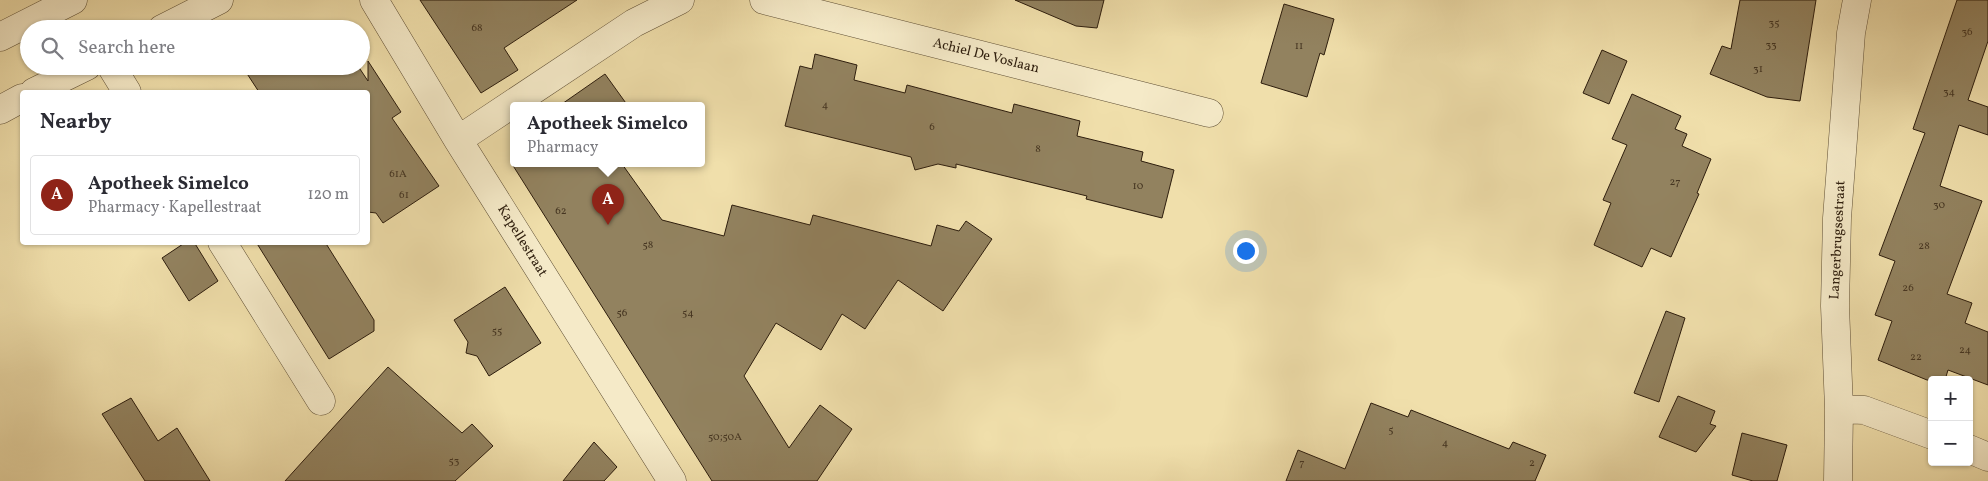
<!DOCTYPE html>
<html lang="en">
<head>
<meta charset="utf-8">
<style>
  :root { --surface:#fff; --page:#f7f7f7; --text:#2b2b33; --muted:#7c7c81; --line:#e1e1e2; --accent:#8f2418 }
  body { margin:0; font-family:Vollkorn,serif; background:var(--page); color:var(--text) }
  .controls { position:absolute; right:15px; bottom:15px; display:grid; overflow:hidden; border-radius:5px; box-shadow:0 1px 4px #0004 }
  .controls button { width:45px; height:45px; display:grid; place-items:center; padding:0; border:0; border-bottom:1px solid var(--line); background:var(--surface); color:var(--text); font:25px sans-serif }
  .you { position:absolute; left:1245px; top:250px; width:18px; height:18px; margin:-12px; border:4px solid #fff; border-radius:50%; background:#1a73e8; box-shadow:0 0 0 8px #1a73e833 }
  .badge { display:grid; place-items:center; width:32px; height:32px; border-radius:50%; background:var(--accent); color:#fff; font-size:16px; font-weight:700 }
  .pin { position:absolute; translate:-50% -41px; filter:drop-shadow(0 1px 2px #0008) }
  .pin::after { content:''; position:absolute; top:26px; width:18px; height:15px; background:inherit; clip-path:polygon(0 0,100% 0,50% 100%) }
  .popup { position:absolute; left:510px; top:102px; width:195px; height:65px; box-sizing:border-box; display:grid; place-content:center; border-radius:5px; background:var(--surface); filter:drop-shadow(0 1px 4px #0005); font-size:16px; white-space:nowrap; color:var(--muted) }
  .popup b { font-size:19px; color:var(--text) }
  .popup::after { content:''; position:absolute; left:50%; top:100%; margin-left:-10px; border:10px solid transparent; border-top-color:var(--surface) }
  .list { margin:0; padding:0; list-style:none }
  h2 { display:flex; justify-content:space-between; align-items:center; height:65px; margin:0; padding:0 20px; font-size:21px }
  h2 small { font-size:16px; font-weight:400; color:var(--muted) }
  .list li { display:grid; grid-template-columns:32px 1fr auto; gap:15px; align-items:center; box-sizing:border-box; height:80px; margin:0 10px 10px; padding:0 10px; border:1px solid var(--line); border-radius:5px }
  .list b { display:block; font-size:19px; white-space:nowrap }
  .list p { margin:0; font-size:16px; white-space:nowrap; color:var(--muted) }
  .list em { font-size:16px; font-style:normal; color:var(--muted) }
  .icon { flex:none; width:28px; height:28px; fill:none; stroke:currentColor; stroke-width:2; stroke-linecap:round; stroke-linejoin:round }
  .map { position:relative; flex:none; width:1988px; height:481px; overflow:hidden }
  .search { position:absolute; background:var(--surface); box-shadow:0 1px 4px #0004; left:20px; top:20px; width:350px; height:55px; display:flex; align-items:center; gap:12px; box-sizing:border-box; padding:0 18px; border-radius:28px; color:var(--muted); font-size:19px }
  .panel { position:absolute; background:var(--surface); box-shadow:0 1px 4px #0004; left:20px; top:90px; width:350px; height:155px; border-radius:5px }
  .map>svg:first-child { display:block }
  .building { fill:#92825f; stroke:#2d1d0d }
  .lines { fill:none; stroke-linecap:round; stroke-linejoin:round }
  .minor-casing { stroke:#5e4e34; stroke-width:29 }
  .minor { stroke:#f5eac8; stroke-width:28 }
  .labels { text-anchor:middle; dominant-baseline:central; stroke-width:4.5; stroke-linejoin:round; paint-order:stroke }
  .number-label { font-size:11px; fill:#463622 }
  .street-label { font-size:14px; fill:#2d1d0d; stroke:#f5eac8 }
</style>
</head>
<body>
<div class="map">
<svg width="1988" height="481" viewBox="0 0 1988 481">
  <rect width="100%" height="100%" fill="#f0dfab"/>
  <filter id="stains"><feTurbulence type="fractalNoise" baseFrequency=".004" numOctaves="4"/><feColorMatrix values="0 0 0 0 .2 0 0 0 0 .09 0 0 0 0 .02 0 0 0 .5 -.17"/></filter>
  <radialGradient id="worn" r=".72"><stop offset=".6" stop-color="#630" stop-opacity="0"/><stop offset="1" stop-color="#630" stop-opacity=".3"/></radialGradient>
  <!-- building -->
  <path class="building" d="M420,0h157l-73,48 14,22 -37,23z
    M1015,0h89l-7,28 -21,-2z
    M1740,0h76l-16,101 -33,-4 -57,-23 12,-28 9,3z
    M1957,0h31v41l-20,59 20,7v28l-29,-10 -19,61 42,15 -35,93 25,9 -7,20 23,9v53l-40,-15 -3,10h-18l-49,-20 14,-39 -17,-6 20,-54 -16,-6 46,-122 -12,-4z
    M1284,4l50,15 -10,36 -4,-2 -13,44 -46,-14z
    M1602,50l25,11 -18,43 -26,-11z
    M815,54l42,11 -3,15 51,13 2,-8 105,28 2,-9 66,17 -3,15 66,16 -2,9 33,9 -12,48 -76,-19 1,-3 -131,-32v4l-18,-4 -23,6 -4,-13 -126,-31 15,-60 12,3z
    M368,61l33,51 -9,6 47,68 -56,37 -7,-10 -8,-1v-120h-109l-17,-26h116l10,15z
    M605,74l23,32h-69z
    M1632,94l49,22 -6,13 12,5 -5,12 29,13 -14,34 2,1 -28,63 -20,-9 -9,19 -48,-22 17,-42 -8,-3 24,-55 -15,-6z
    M512,164h110l40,56 62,16 8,-31 78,20 3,-10 118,31 6,-21 22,6 7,-10 26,18 -49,72 -45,-31 -33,49 -23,-15 -21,36 -45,-27 -32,53 45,72 31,-43 32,24 -35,52h-105z
    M186,242h8l24,39 -29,20 -27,-43z
    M256,242h69l49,78v11l-45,28z
    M505,287l36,56 -52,33 -12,-20 -11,-3 2,-11 -14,-22z
    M1666,311l19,7 -26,84 -25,-9z
    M388,367l74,66 10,-9 21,22 -38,35h-170z
    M1678,396l37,15 -5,13 6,2 -20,26 -37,-15z
    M131,398l27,43 19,-13 33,53h-65l-43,-67z
    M1371,403l37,14 3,-7 98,39 4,-7 33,13 -11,26h-249l12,-31 47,19z
    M1742,433l45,12 -10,36h-24l-21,-6z
    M594,442l23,25 -13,14h-41z"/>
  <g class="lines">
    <defs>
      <path id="minor" d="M374,0l84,140 214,341
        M764,0l445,113
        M162,29l57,-29
        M0,37l73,-37
        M111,66l16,26
        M34,92l53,-26
        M0,110l22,-12
        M458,140l176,-117 46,-23
        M222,242l99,159
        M1839,409l25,1 68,25
        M1969,449l19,8
        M1838,481l1,-72 -4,-103 2,-88 14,-185 6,-33"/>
    </defs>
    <!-- minor casing -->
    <use href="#minor" class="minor-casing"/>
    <!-- minor -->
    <use href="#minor" class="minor"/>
  </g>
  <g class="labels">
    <!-- number labels -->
    <g class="number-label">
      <text x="1774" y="23">35</text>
      <text x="477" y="28">68</text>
      <text x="1967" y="32">36</text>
      <text x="1771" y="45">33</text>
      <text x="1299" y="46">11</text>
      <text x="1758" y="69">31</text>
      <text x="1949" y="92">34</text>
      <text x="825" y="105">4</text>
      <text x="932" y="127">6</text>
      <text x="1038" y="149">8</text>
      <text x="398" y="174">61A</text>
      <text x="1675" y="182">27</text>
      <text x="1138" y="186">10</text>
      <text x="404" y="195">61</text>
      <text x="1939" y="205">30</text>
      <text x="561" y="211">62</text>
      <text x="648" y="245">58</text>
      <text x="1924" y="246">28</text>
      <text x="1908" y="288">26</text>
      <text x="622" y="313">56</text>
      <text x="688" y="313">54</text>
      <text x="497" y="331">55</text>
      <text x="1965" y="350">24</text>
      <text x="1916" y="357">22</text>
      <text x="1391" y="430">5</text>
      <text x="725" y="437">50;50A</text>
      <text x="1445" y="443">4</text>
      <text x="454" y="461">53</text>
      <text x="1302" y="463">7</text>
      <text x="1532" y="463">2</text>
    </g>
    <!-- street labels -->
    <g class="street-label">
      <text transform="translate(986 56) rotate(14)">Achiel De Voslaan</text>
      <text transform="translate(1838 240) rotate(-87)">Langerbrugsestraat</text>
      <text transform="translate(522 241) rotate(58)">Kapellestraat</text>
    </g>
  </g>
  <rect width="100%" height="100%" filter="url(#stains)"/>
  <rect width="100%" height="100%" fill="url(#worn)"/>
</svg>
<div class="controls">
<button>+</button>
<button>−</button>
</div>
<div class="you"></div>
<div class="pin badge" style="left:608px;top:225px">A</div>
<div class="popup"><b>Apotheek Simelco</b>Pharmacy</div>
<div class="search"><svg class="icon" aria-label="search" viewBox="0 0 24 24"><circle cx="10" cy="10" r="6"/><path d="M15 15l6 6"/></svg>Search here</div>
<section class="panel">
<h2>Nearby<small></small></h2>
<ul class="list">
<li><span class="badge">A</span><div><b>Apotheek Simelco</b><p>Pharmacy · Kapellestraat</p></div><em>120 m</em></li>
</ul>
</section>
</div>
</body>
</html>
